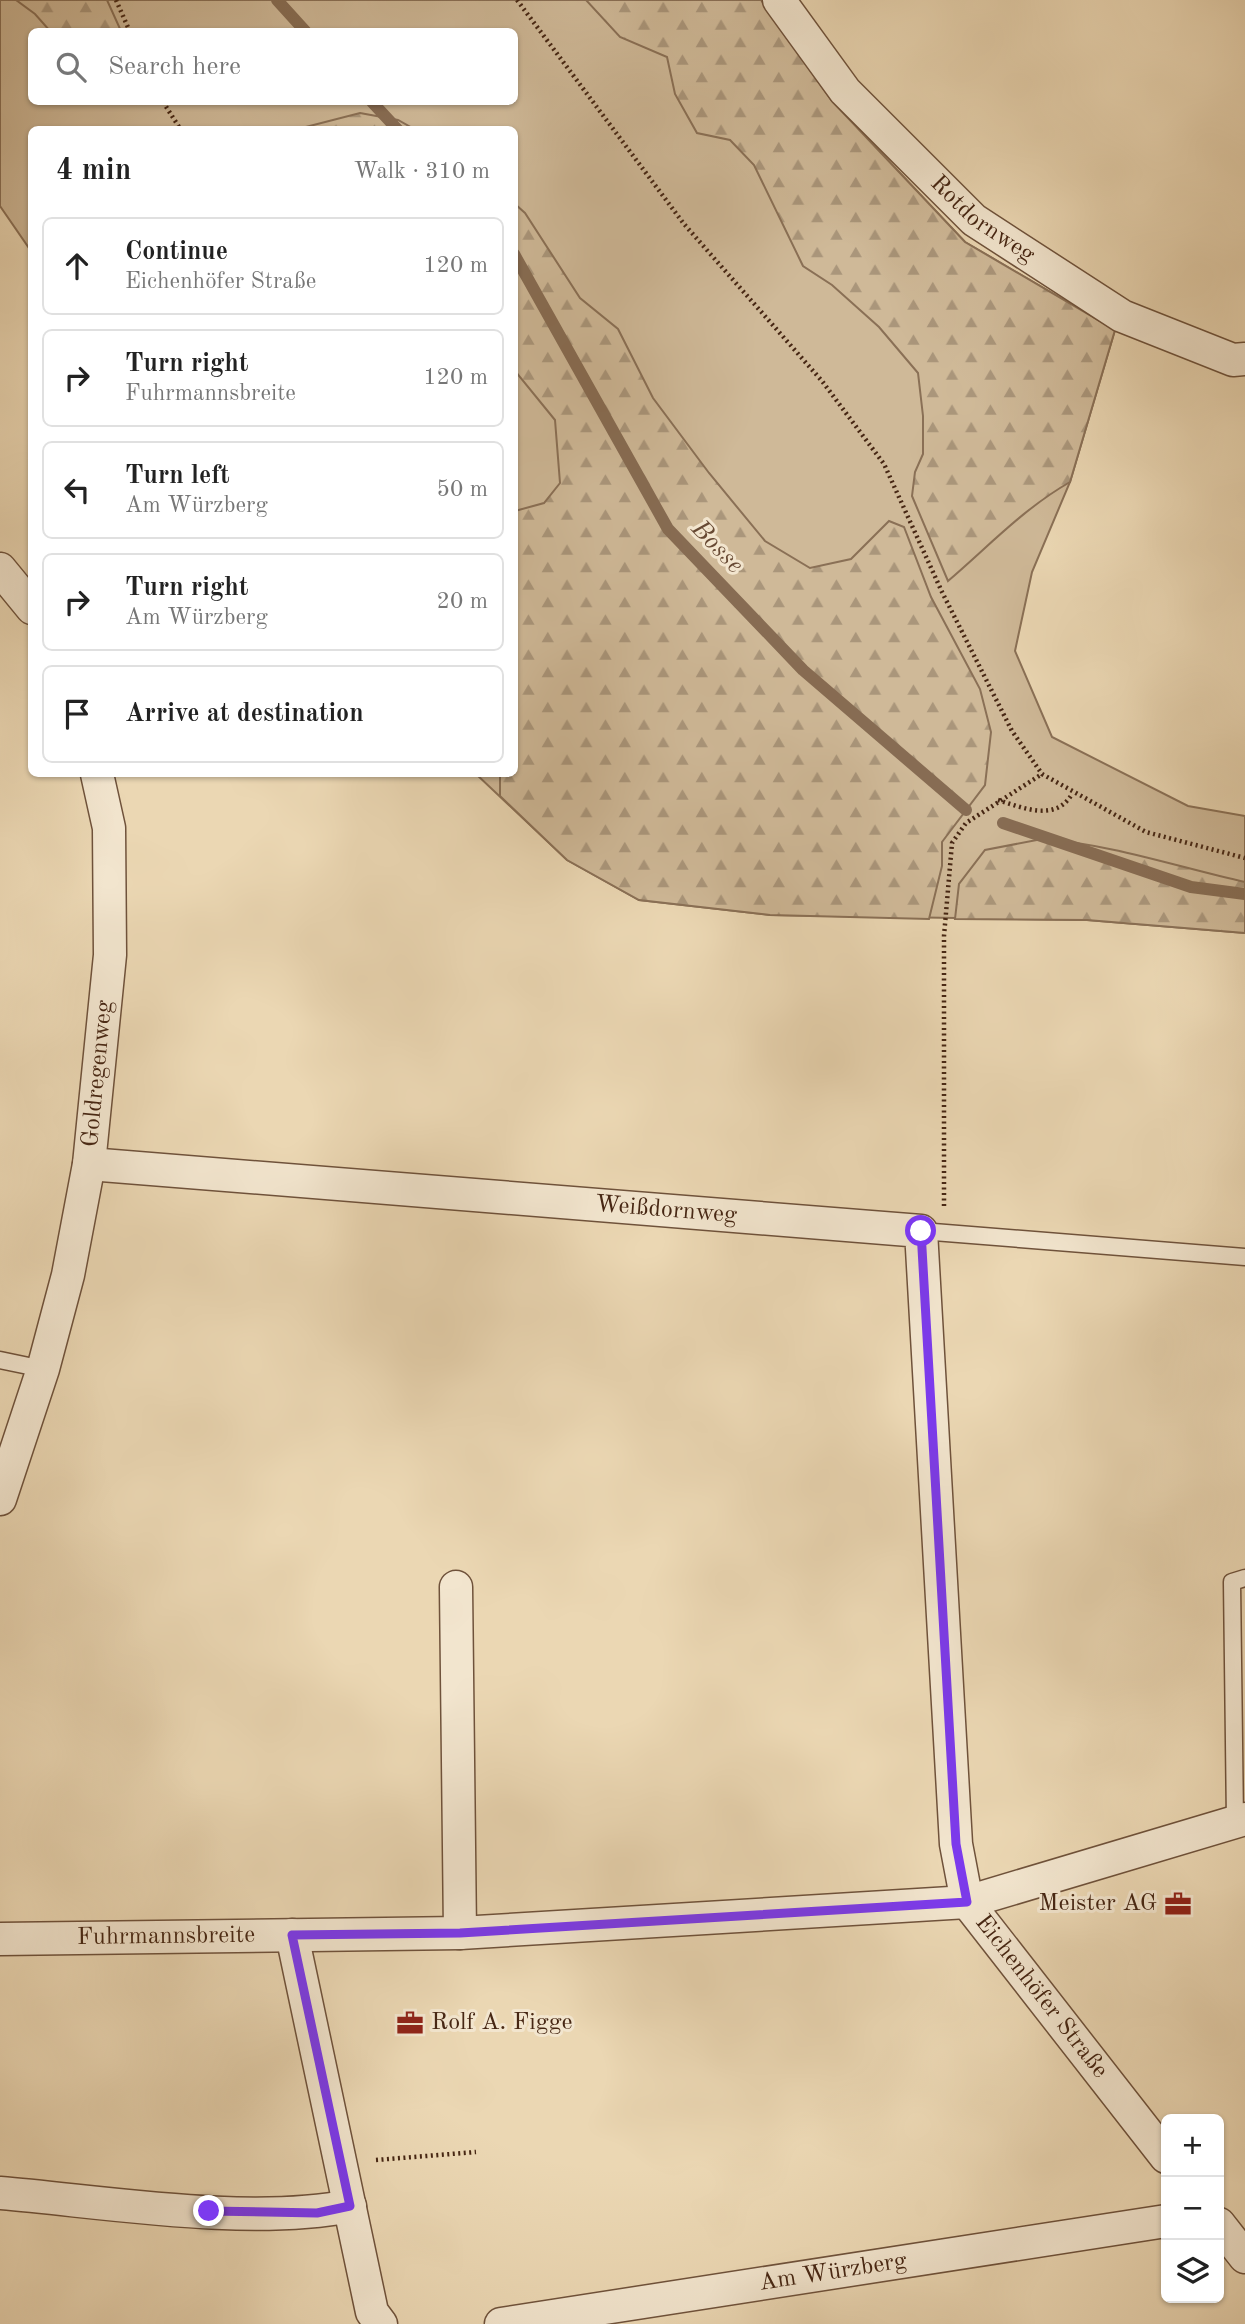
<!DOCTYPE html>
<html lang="en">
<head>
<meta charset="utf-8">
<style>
  :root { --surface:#fff; --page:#f2f2f2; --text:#222; --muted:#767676; --line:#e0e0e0 }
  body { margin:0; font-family:"Old Standard TT",serif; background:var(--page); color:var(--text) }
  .controls { position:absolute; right:21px; bottom:21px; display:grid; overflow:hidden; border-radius:10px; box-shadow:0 2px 5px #0004 }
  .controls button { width:63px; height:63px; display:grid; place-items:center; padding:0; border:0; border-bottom:2px solid var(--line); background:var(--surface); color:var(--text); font:35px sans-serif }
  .stop { position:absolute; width:21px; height:21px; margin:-16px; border:5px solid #7c3aed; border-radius:50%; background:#fff }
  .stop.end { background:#7c3aed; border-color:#fff; box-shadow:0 2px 7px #0008 }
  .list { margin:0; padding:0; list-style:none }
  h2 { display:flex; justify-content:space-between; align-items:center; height:91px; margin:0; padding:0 28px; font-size:30px }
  h2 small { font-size:23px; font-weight:400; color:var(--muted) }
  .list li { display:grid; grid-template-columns:46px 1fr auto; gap:21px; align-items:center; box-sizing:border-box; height:98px; margin:0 14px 14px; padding:0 14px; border:2px solid var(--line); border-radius:10px }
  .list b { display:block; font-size:26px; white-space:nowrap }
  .list p { margin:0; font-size:23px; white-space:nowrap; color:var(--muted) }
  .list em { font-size:23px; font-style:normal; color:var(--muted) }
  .icon { flex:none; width:38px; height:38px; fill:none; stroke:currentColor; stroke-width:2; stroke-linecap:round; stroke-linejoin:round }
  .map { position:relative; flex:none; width:1245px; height:2324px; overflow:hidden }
  .search { position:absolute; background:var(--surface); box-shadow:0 2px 5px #0004; left:28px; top:28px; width:490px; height:77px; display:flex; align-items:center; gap:18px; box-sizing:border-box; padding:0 24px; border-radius:10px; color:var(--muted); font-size:26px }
  .panel { position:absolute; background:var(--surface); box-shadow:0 2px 5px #0004; left:28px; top:126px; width:490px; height:651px; border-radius:10px }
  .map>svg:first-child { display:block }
  .green { fill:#cfb998; stroke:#8a7056; stroke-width:2; fill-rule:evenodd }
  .forest { fill:url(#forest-firs); stroke:#8a7056; stroke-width:2 }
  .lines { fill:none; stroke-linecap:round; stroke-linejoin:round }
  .stream { stroke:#876c53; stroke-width:12 }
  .service-casing { stroke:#6f523b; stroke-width:19 }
  .minor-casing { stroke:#6f523b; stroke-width:35 }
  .path { stroke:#462613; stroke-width:4.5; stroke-dasharray:2 3.5; stroke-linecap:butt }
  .service { stroke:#f2e5ce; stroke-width:16 }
  .minor { stroke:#f2e5ce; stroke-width:32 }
  .route { stroke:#7c3aed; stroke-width:9 }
  .labels { text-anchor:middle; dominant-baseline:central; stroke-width:6; stroke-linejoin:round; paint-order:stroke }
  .street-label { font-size:24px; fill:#462613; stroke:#f2e5ce }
  .poi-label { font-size:24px; fill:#462613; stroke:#f2e5ce; text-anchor:end }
  .water-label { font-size:26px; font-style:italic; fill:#674933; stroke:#f2e5ce }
</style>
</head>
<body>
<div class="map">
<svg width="1245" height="2324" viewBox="0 0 1245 2324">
  <defs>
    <pattern id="forest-firs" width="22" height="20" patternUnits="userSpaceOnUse" patternTransform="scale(1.75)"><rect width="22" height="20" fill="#cfb998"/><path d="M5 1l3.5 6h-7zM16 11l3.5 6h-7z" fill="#aa967b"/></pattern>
  </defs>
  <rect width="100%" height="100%" fill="#ebd7b3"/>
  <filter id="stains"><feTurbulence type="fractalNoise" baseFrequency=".00286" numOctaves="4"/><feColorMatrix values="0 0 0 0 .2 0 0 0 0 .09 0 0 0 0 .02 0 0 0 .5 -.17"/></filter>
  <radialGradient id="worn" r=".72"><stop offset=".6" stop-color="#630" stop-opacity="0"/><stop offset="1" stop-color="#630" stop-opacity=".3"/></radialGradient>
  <!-- green -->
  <path class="green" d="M0,0h761l71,101 133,141 150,88 -45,152 -38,90 -17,79 37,86 136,69 57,10v117l-158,-13 -317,-5 -131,-15 -72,-40 -91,-86h38v-644h-482l-1,121 -31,-45zM32,32h482v70h-482z"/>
  <!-- forest -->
  <path class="forest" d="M16,0h91l14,31h-71l-15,-17z
    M586,0h175l71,101 133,141 150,88 -45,152c-47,27 -81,64 -122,99l-36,-85 3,-24 8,-18v-38l-5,-43 -39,-46 -47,-42 -29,-19 -49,-101 -24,-25 -33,-7 -22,-39 -8,-37 -47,-20z
    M360,113l38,7 16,9h-116z
    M515,204l10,9 55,85 38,31 35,69 56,75 56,68 45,27 41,-9 38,-38 15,6 27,70 49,92 11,43 -6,53 -43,57v24l-13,53 -159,-4 -131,-15 -72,-40 -67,-64v-22h14l1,-263 29,-8 16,-20 -5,-63 -40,-49z
    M1042,839c68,5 136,28 203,43v51l-158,-13 -132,-1 4,-35 26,-34z"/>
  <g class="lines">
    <!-- stream -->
    <path class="stream" d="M277,0l29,32
      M372,102l26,28
      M514,254l154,275 135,141 163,140
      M1003,823l188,64 54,7"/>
    <defs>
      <path id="service" d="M921,1231l324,26
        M0,1360l43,9
        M1235,1822l-3,-240 13,-4"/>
      <g id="minor">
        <path id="s1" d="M779,0l66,91 129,129 148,96 111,44 12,-1"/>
        <path d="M0,569l32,39"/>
        <path id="s2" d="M89,1164l832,67 35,613 11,58 199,255"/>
        <path id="s3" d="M0,1499l43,-130 25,-94 21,-111 21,-209 -1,-127 -12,-54"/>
        <path d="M456,1587l4,346"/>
        <path d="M292,1935l80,377 9,12"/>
        <path id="s4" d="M0,1939l460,-6 507,-31 278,-83"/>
        <path d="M0,2193c106,9 247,33 350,13"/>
        <path d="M1219,2224l26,33"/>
        <path id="s5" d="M501,2324l665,-103"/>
      </g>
    </defs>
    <!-- service casing -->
    <use href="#service" class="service-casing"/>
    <!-- minor casing -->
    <use href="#minor" class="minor-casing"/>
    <!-- path -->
    <path class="path" d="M116,0l14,32
      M517,0l167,224 138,157 62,83 58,128 70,139 30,43 104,58 99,26
      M163,102l18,28
      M998,800c25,8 58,22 74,-6
      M944,1206v-270l8,-93 14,-20 76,-49
      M376,2160l100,-8"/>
    <!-- service -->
    <use href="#service" class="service"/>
    <!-- minor -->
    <use href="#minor" class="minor"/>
  </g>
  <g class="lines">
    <!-- route -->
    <path class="route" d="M209,2211l108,2 33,-7 -58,-271 168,-2 507,-31 -11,-58 -35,-613"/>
  </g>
  <!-- icons -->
  <defs>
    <symbol id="office-bare" viewBox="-9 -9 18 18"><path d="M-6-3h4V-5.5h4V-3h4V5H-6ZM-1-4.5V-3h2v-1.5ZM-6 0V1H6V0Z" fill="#8f2418" stroke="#f2e5ce" stroke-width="2.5" paint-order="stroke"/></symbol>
  </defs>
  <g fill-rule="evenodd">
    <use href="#office-bare" x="1159" y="1885" width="38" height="38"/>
    <use href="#office-bare" x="391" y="2004" width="38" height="38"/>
  </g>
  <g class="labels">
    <!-- street labels -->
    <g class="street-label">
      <text stroke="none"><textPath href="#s1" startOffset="301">Rotdornweg</textPath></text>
      <text stroke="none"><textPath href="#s3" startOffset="438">Goldregenweg</textPath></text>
      <text stroke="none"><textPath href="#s2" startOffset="579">Weißdornweg</textPath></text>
      <text stroke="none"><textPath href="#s4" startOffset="166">Fuhrmannsbreite</textPath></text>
      <text stroke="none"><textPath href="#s2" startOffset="1628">Eichenhöfer Straße</textPath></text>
      <text stroke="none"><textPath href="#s5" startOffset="336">Am Würzberg</textPath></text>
    </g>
    <!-- poi labels -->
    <g class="poi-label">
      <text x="1157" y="1904">Meister AG</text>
      <text x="431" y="2023" text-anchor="start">Rolf A. Figge</text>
    </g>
    <!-- water labels -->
    <g class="water-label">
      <text transform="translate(717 547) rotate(46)">Bosse</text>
    </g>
  </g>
  <rect width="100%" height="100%" filter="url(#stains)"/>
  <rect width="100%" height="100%" fill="url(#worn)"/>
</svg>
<div class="controls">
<button>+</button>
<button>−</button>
<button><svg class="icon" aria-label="layers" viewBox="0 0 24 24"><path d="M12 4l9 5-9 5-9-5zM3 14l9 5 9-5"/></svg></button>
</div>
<div class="stop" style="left:921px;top:1231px"></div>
<div class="stop end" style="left:209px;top:2211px"></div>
<div class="search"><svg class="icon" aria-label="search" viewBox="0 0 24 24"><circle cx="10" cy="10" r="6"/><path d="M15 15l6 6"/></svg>Search here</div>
<section class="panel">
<h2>4 min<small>Walk · 310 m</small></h2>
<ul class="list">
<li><svg class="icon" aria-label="ahead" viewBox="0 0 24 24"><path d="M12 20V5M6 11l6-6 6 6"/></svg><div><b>Continue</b><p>Eichenhöfer Straße</p></div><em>120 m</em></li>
<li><svg class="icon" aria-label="right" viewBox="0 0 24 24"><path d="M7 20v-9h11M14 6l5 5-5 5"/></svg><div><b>Turn right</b><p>Fuhrmannsbreite</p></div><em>120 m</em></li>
<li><svg class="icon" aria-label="left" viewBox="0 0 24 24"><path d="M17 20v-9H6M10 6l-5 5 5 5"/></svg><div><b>Turn left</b><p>Am Würzberg</p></div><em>50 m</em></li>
<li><svg class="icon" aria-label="right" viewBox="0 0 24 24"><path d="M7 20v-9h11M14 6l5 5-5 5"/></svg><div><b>Turn right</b><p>Am Würzberg</p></div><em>20 m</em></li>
<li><svg class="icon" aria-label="arrive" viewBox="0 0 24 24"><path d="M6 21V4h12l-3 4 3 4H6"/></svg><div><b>Arrive at destination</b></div></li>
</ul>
</section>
</div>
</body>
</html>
